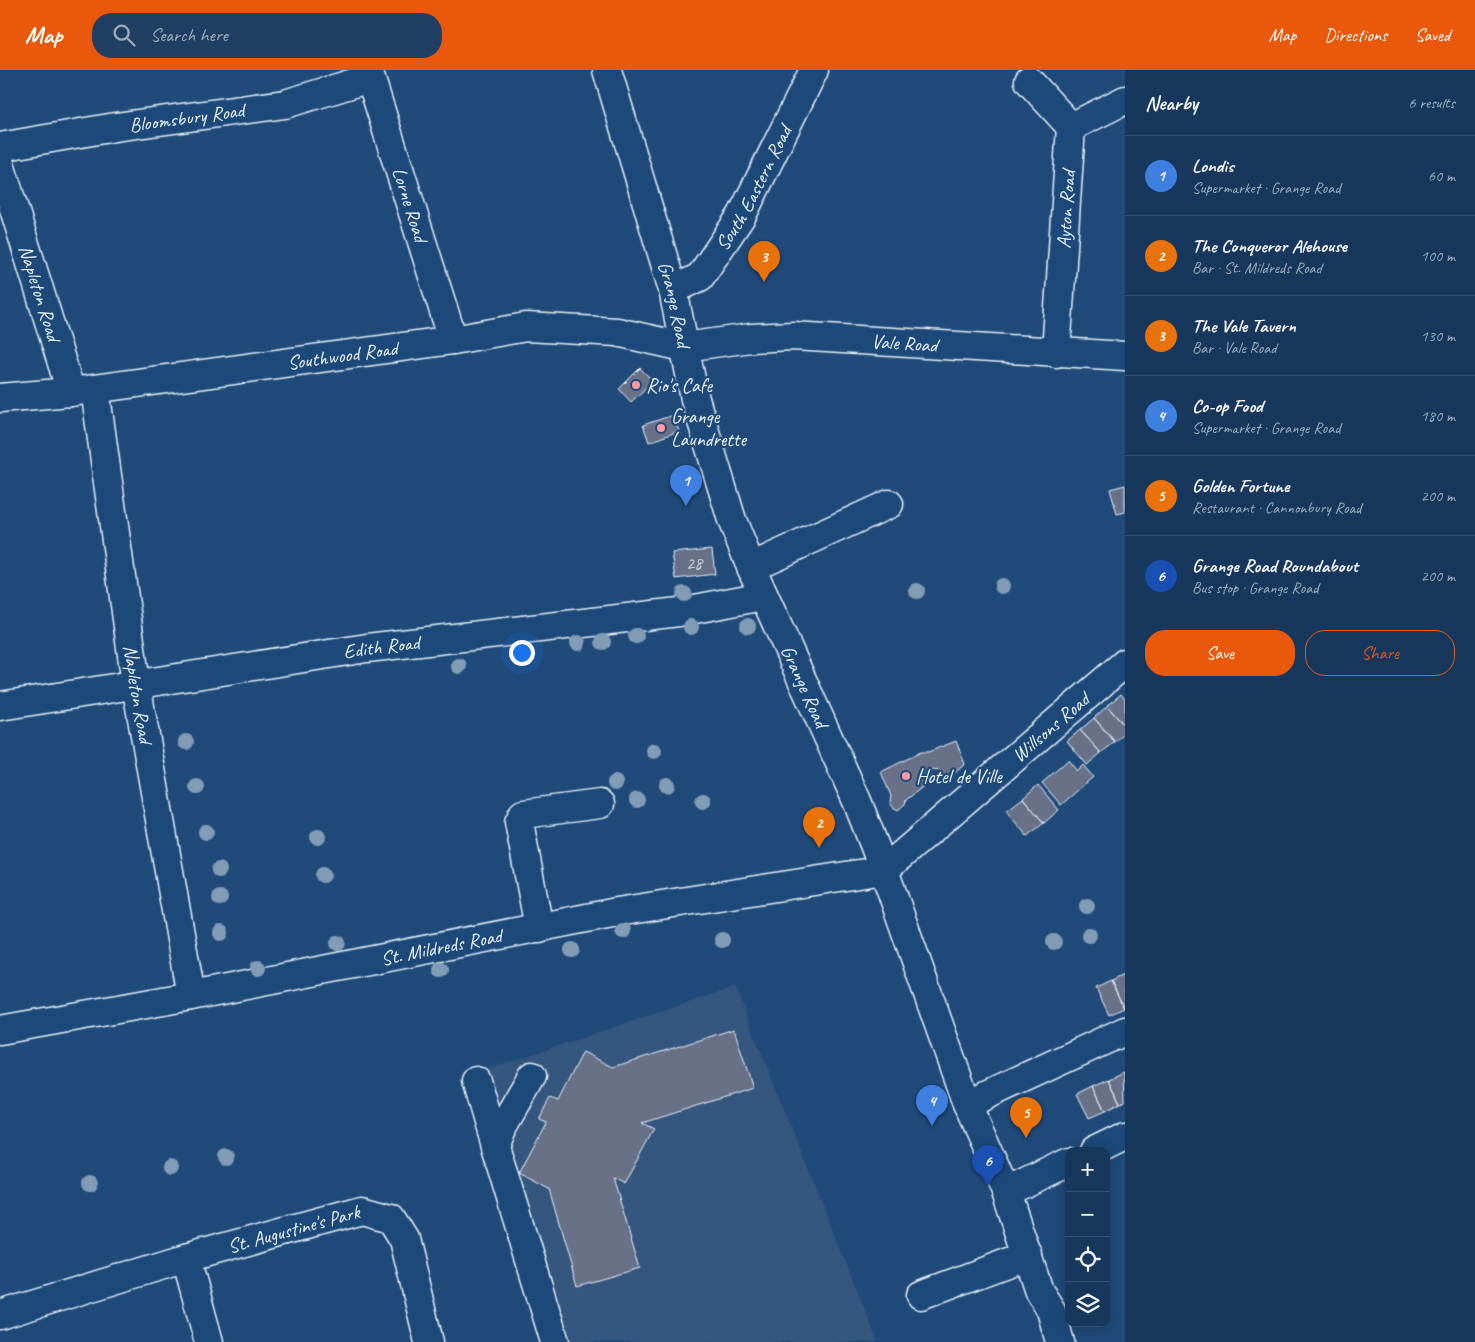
<!DOCTYPE html>
<html lang="en">
<head>
<meta charset="utf-8">
<style>
  :root { --surface:#17385c; --page:#203f62; --text:#f1f3f6; --muted:#9eacbb; --line:#365272; --accent:#ea580c }
  body { margin:0; font-family:Caveat,sans-serif; background:var(--page); color:var(--text) }
  .controls { position:absolute; right:15px; bottom:15px; display:grid; overflow:hidden; border-radius:10px; box-shadow:0 2px 12px #0003 }
  .controls button { width:45px; height:45px; display:grid; place-items:center; padding:0; border:0; border-bottom:1px solid var(--line); background:var(--surface); color:var(--text); font:25px sans-serif }
  .you { position:absolute; left:521px; top:582px; width:18px; height:18px; margin:-12px; border:4px solid #fff; border-radius:50%; background:#1a73e8; box-shadow:0 0 0 8px #1a73e833 }
  .badge { display:grid; place-items:center; width:32px; height:32px; border-radius:50%; background:var(--accent); color:#fff; font-size:16px; font-weight:700 }
  .pin { position:absolute; translate:-50% -41px; filter:drop-shadow(0 1px 2px #0008) }
  .pin::after { content:''; position:absolute; top:26px; width:18px; height:15px; background:inherit; clip-path:polygon(0 0,100% 0,50% 100%) }
  .list { margin:0; padding:0; list-style:none }
  h2 { display:flex; justify-content:space-between; align-items:center; height:65px; margin:0; padding:0 20px; font-size:21px }
  h2 small { font-size:16px; font-weight:400; color:var(--muted) }
  .list li { display:grid; grid-template-columns:32px 1fr auto; gap:15px; align-items:center; box-sizing:border-box; height:80px; padding:0 20px; border-top:1px solid var(--line) }
  .list b { display:block; font-size:19px; white-space:nowrap }
  .list p { margin:0; font-size:16px; white-space:nowrap; color:var(--muted) }
  .list em { font-size:16px; font-style:normal; color:var(--muted) }
  .actions { display:flex; gap:10px; padding:15px 20px }
  .actions a { flex:1; padding:11px 0; border:1px solid var(--accent); border-radius:20px; text-align:center; font-size:18px; color:var(--accent) }
  .actions .main { background:var(--accent); color:#fff }
  .icon { flex:none; width:28px; height:28px; fill:none; stroke:currentColor; stroke-width:2; stroke-linecap:round; stroke-linejoin:round }
  .map { position:relative; flex:none; width:1125px; height:1272px; overflow:hidden }
  header { display:flex; align-items:center; gap:30px; box-sizing:border-box; height:70px; padding:0 25px; background:var(--accent); color:#fff }
  header strong { font-size:24px }
  nav { display:flex; gap:28px; margin-inline-start:auto; font-size:18px }
  .search { width:350px; height:45px; background:var(--page); display:flex; align-items:center; gap:12px; box-sizing:border-box; padding:0 18px; border-radius:20px; color:var(--muted); font-size:19px }
  main { display:flex }
  aside { flex:1; background:var(--surface) }
  .map>svg:first-child { display:block }
  .built { fill:#35567e }
  .building { fill:#687188; stroke:#e8f1f8 }
  .lines { fill:none; stroke-linecap:round; stroke-linejoin:round }
  .minor-casing { stroke:#e8f1f8; stroke-width:31 }
  .minor { stroke:#1f4a7a; stroke-width:28 }
  .tree { fill:#829cb6 }
  .poi-dot { fill:#ff9aa2; stroke:#1f4a7a; stroke-width:2 }
  .labels { text-anchor:middle; dominant-baseline:central; stroke-width:4.5; stroke-linejoin:round; paint-order:stroke }
  .number-label { font-size:18px; fill:#c8d1dc }
  .street-label { font-size:20px; fill:#e8f1f8; stroke:#1f4a7a }
  .poi-label { font-size:20px; fill:#e8f1f8; stroke:#1f4a7a; text-anchor:start }
</style>
</head>
<body>
<header>
<strong>Map</strong>
<div class="search"><svg class="icon" aria-label="search" viewBox="0 0 24 24"><circle cx="10" cy="10" r="6"/><path d="M15 15l6 6"/></svg>Search here</div>
<nav><a>Map</a><a>Directions</a><a>Saved</a></nav>
</header>
<main>
<div class="map">
<svg width="1125" height="1272" viewBox="0 0 1125 1272">
  <rect width="100%" height="100%" fill="#1f4a7a"/>
  <filter id="ink" filterUnits="userSpaceOnUse"><feTurbulence type="fractalNoise" baseFrequency=".02" numOctaves="2"/><feDisplacementMap in="SourceGraphic" scale="10" xChannelSelector="R" yChannelSelector="G"/><feConvolveMatrix kernelMatrix="1 2 1 2 8 2 1 2 1" color-interpolation-filters="sRGB"/></filter>
  <g filter="url(#ink)">
    <!-- built -->
    <path class="built" d="M735,917l143,355h-334l-77,-266z"/>
    <!-- building -->
    <path class="building" d="M640,298l13,13 -22,21 -12,-13z
      M673,345l6,16 -30,11 -6,-17z
      M1125,415v27l-8,2 -7,-25z
      M712,479l3,25 -39,5 -4,-26z
      M1121,624l4,5v27l-18,-20z
      M1107,636l18,20v7l-10,9 -21,-24z
      M1094,648l21,24 -14,11 -21,-23z
      M1080,660l21,23 -14,12 -20,-24z
      M956,671l9,23 -18,16 -6,-9 -9,-1 -7,15 -19,15 -1,4 -7,6 -5,-3 -3,-4 1,-7 -10,-24 40,-20h7z
      M1068,690l9,11 6,-6 10,12 -32,28 -19,-22z
      M1038,715l21,25 -15,13 -21,-25z
      M1023,728l21,25 -17,13 -21,-25z
      M1125,904v33l-1,1 -13,-27z
      M1111,911l13,27 -15,7 -13,-27z
      M734,959l19,59 -111,35 12,6 -30,55 -11,-6 27,90 -63,18 -28,-97 -30,-16 27,-51 -7,-3 11,-21 8,3 25,-49 30,15z
      M1124,1002l1,29 -5,2 -11,-24z
      M1109,1009l11,24 -15,8 -12,-25z
      M1093,1016l12,25 -16,7 -12,-24z"/>
    <g class="lines">
      <defs>
        <g id="minor">
          <path id="s1" d="M368,0l85,270"/>
          <path id="s2" d="M607,0l66,220 22,109 37,121 19,47 106,234 27,69 83,234 39,88 33,99 12,19 9,32"/>
          <path d="M1029,11l42,46"/>
          <path id="s3" d="M0,77l115,-20 170,-23 85,-26"/>
          <path id="s4" d="M0,94l71,228"/>
          <path id="s5" d="M673,220l27,-13 42,-62 72,-145"/>
          <path id="s6" d="M1056,283l15,-226 54,-27"/>
          <path id="s7" d="M95,319l41,295 55,312"/>
          <path id="s8" d="M0,328l71,-6 382,-52 73,-13 91,5 67,15 67,-9 42,-2 332,20"/>
          <path d="M751,497l138,-63"/>
          <path id="s9" d="M0,636l367,-58 312,-36 84,-16"/>
          <path d="M539,858l-20,-106 4,-8 77,-10"/>
          <path id="s10" d="M0,960l191,-34 426,-84 267,-42 241,-207"/>
          <path d="M532,1006l-30,52 -7,18 60,196"/>
          <path d="M476,1011l19,65"/>
          <path d="M967,1034l158,-73"/>
          <path d="M1094,1081l31,-15"/>
          <path d="M1006,1122l63,-30"/>
          <path d="M186,1188l23,84"/>
          <path d="M921,1225l107,-40"/>
          <path id="s11" d="M0,1245l186,-57 176,-48 29,8 13,21 25,103"/>
        </g>
      </defs>
      <!-- minor casing -->
      <use href="#minor" class="minor-casing"/>
      <!-- minor -->
      <use href="#minor" class="minor"/>
    </g>
    <!-- trees -->
    <g class="tree">
      <circle cx="1002" cy="516" r="8"/>
      <circle cx="917" cy="521" r="8"/>
      <circle cx="684" cy="524" r="8"/>
      <circle cx="748" cy="556" r="8"/>
      <circle cx="691" cy="557" r="8"/>
      <circle cx="636" cy="566" r="8"/>
      <circle cx="603" cy="572" r="8"/>
      <circle cx="578" cy="573" r="8"/>
      <circle cx="459" cy="596" r="8"/>
      <circle cx="186" cy="672" r="8"/>
      <circle cx="654" cy="681" r="8"/>
      <circle cx="615" cy="713" r="8"/>
      <circle cx="667" cy="715" r="8"/>
      <circle cx="197" cy="717" r="8"/>
      <circle cx="637" cy="730" r="8"/>
      <circle cx="703" cy="731" r="8"/>
      <circle cx="206" cy="762" r="8"/>
      <circle cx="318" cy="767" r="8"/>
      <circle cx="219" cy="800" r="8"/>
      <circle cx="323" cy="805" r="8"/>
      <circle cx="220" cy="828" r="8"/>
      <circle cx="1087" cy="836" r="8"/>
      <circle cx="623" cy="861" r="8"/>
      <circle cx="221" cy="863" r="8"/>
      <circle cx="1089" cy="865" r="8"/>
      <circle cx="722" cy="870" r="8"/>
      <circle cx="1054" cy="872" r="8"/>
      <circle cx="338" cy="873" r="8"/>
      <circle cx="572" cy="880" r="8"/>
      <circle cx="258" cy="898" r="8"/>
      <circle cx="441" cy="900" r="8"/>
      <circle cx="226" cy="1087" r="8"/>
      <circle cx="170" cy="1098" r="8"/>
      <circle cx="90" cy="1113" r="8"/>
    </g>
  </g>
  <!-- markers -->
  <g class="poi-dot">
    <circle cx="636" cy="315" r="5"/>
    <circle cx="661" cy="358" r="5"/>
    <circle cx="906" cy="706" r="5"/>
  </g>
  <g class="labels">
    <!-- number labels -->
    <g class="number-label">
      <text x="694" y="493">28</text>
    </g>
    <!-- street labels -->
    <g class="street-label">
      <text stroke="none"><textPath href="#s3" startOffset="189">Bloomsbury Road</textPath></text>
      <text stroke="none"><textPath href="#s5" startOffset="134">South Eastern Road</textPath></text>
      <text stroke="none"><textPath href="#s1" startOffset="141">Lorne Road</textPath></text>
      <text stroke="none"><textPath href="#s6" startOffset="144">Ayton Road</textPath></text>
      <text stroke="none"><textPath href="#s4" startOffset="135">Napleton Road</textPath></text>
      <text stroke="none"><textPath href="#s2" startOffset="244">Grange Road</textPath></text>
      <text stroke="none"><textPath href="#s8" startOffset="912">Vale Road</textPath></text>
      <text stroke="none"><textPath href="#s8" startOffset="345">Southwood Road</textPath></text>
      <text stroke="none"><textPath href="#s9" startOffset="386">Edith Road</textPath></text>
      <text stroke="none"><textPath href="#s2" startOffset="649">Grange Road</textPath></text>
      <text stroke="none"><textPath href="#s7" startOffset="308">Napleton Road</textPath></text>
      <text stroke="none"><textPath href="#s10" startOffset="1118">Willsons Road</textPath></text>
      <text stroke="none"><textPath href="#s10" startOffset="449">St. Mildreds Road</textPath></text>
      <text stroke="none"><textPath href="#s11" startOffset="306">St. Augustine's Park</textPath></text>
    </g>
    <!-- poi labels -->
    <g class="poi-label">
      <text x="646" y="315">Rio's Cafe</text>
      <text x="671" y="346">Grange<tspan x="671" dy="23">Laundrette</tspan></text>
      <text x="916" y="706">Hotel de Ville</text>
    </g>
  </g>
</svg>
<div class="controls">
<button>+</button>
<button>−</button>
<button><svg class="icon" aria-label="locate" viewBox="0 0 24 24"><circle cx="12" cy="12" r="6"/><path d="M12 2v4M12 18v4M2 12h4M18 12h4"/></svg></button>
<button><svg class="icon" aria-label="layers" viewBox="0 0 24 24"><path d="M12 4l9 5-9 5-9-5zM3 14l9 5 9-5"/></svg></button>
</div>
<div class="you"></div>
<div class="pin badge" style="left:686px;top:436px;background:#3f7fe0">1</div>
<div class="pin badge" style="left:819px;top:778px;background:#e8710a">2</div>
<div class="pin badge" style="left:764px;top:212px;background:#e8710a">3</div>
<div class="pin badge" style="left:932px;top:1056px;background:#3f7fe0">4</div>
<div class="pin badge" style="left:1026px;top:1068px;background:#e8710a">5</div>
<div class="pin badge" style="left:988px;top:1116px;background:#1a4fb4">6</div>
</div>
<aside>
<h2>Nearby<small>6 results</small></h2>
<ul class="list">
<li><span class="badge" style="background:#3f7fe0">1</span><div><b>Londis</b><p>Supermarket · Grange Road</p></div><em>60 m</em></li>
<li><span class="badge" style="background:#e8710a">2</span><div><b>The Conqueror Alehouse</b><p>Bar · St. Mildreds Road</p></div><em>100 m</em></li>
<li><span class="badge" style="background:#e8710a">3</span><div><b>The Vale Tavern</b><p>Bar · Vale Road</p></div><em>130 m</em></li>
<li><span class="badge" style="background:#3f7fe0">4</span><div><b>Co-op Food</b><p>Supermarket · Grange Road</p></div><em>180 m</em></li>
<li><span class="badge" style="background:#e8710a">5</span><div><b>Golden Fortune</b><p>Restaurant · Cannonbury Road</p></div><em>200 m</em></li>
<li><span class="badge" style="background:#1a4fb4">6</span><div><b>Grange Road Roundabout</b><p>Bus stop · Grange Road</p></div><em>200 m</em></li>
</ul>
<div class="actions"><a class="main">Save</a><a>Share</a></div>
</aside>
</main>
</body>
</html>
